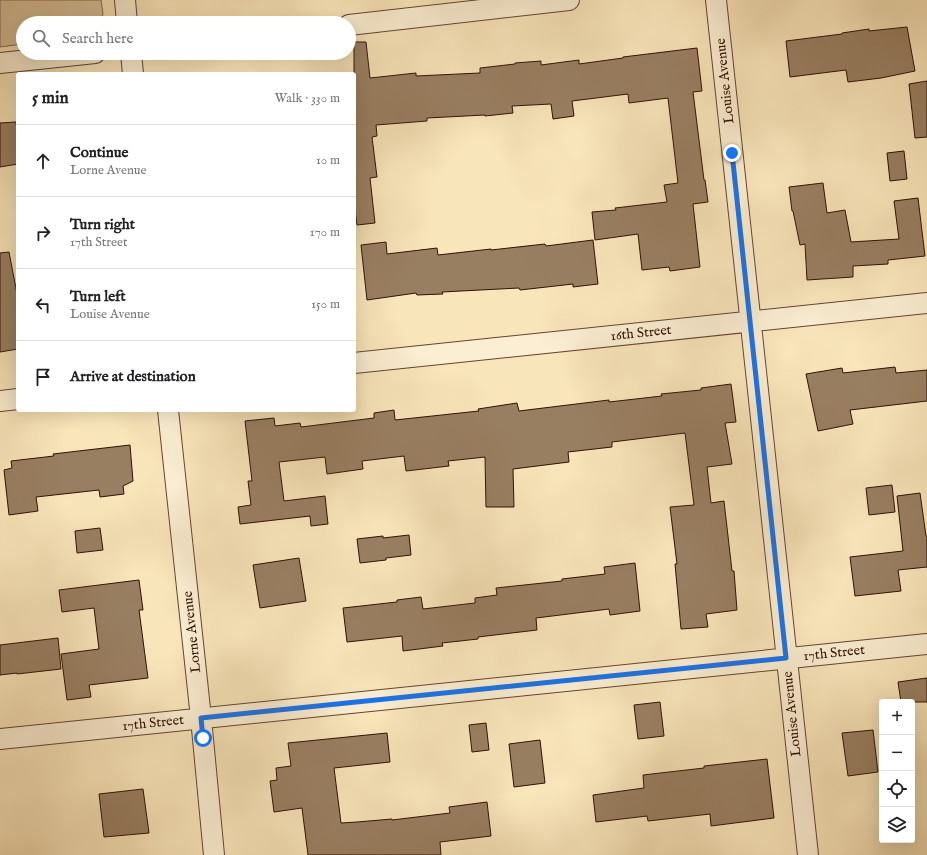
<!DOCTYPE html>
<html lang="en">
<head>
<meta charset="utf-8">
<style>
  :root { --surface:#fff; --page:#f6f6f6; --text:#202124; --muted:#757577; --line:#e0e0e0 }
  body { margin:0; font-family:"IM FELL English",serif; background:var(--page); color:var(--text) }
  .controls { position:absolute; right:12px; bottom:12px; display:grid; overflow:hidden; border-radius:4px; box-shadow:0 4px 16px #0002 }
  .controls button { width:36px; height:36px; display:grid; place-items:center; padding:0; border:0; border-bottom:1px solid var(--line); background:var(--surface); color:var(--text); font:20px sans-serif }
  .stop { position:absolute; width:12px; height:12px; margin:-9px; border:3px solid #1a73e8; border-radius:50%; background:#fff }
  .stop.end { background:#1a73e8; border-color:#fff; box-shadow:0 1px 4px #0008 }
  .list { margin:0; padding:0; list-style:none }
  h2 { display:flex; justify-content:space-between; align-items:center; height:52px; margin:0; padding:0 16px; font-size:17px }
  h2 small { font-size:13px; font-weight:400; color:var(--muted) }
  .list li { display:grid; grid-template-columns:26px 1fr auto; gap:12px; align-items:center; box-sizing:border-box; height:72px; padding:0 16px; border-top:1px solid var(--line) }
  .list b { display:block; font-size:15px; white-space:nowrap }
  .list p { margin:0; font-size:13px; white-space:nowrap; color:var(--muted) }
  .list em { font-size:13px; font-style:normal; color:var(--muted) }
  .icon { flex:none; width:22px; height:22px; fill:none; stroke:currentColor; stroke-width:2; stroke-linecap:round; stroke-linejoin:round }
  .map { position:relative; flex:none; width:927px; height:855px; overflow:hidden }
  .search { position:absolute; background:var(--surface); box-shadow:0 4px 16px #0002; left:16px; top:16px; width:340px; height:44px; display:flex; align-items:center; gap:10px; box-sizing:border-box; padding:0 14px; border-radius:22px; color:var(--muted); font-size:15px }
  .panel { position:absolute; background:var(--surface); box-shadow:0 4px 16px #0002; left:16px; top:72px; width:340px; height:340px; border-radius:4px }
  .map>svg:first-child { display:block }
  .green { fill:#d7c19b; stroke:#84684f }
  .building { fill:#997f62; stroke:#321003 }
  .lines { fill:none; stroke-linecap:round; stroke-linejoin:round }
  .minor-casing { stroke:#644531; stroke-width:22 }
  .minor { stroke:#fbeed2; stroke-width:20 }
  .route { stroke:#1a73e8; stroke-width:5 }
  .labels { text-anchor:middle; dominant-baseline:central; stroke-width:3; stroke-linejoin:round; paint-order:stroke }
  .street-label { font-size:14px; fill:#321003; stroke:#fbeed2 }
</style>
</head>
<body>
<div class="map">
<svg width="927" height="855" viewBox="0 0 927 855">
  <rect width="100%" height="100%" fill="#f9e5ba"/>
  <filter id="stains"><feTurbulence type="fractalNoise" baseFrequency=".005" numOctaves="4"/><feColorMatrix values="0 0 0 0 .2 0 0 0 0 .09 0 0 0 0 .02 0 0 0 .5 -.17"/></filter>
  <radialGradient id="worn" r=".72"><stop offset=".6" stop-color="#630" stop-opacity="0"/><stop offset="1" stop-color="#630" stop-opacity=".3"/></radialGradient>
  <!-- green -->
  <path class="green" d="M0,0h101l2,14 -4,9h-76v21l-23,3z"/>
  <!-- building -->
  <path class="building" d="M907,27l8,44 -34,7 -33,4 -2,-12 -56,7 -4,-36 56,-7v-1l27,-4v2z
    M354,42h12l4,36 46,-5v3l64,-3v-5l35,-4v-1l26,-2v4l38,-5v4l44,-6v-1l74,-9 5,43 -9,1 11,88h1l3,22 -15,2 7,63 -30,4 -1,-4 -27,3 -4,-36 -43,6 -3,-28 24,-2 -1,-2 52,-6 -3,-17 14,-2 -10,-85 -39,5 -1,-9 -56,7 2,15 -21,3 -2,-15 -39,2 1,7 -28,3v-1l-58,3v3l-51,4 1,11 -5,1 5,40 -7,1 5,45 -18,2 -3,-22z
    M927,81v56l-12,1 -6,-54z
    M16,122l2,16v26l-18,3v-44z
    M904,151l3,28 -17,2 -3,-28z
    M823,183l4,30 18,-3 6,32 48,-3 -5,-38 24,-3 7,58 -37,4v4l-35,2v11l-46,3 -2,-36 -5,1 -7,-34h-1l-3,-24z
    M593,240l5,44 -25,3v-3l-53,6 -1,-2 -77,4 1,2 -26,1 -1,-2 -49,7 -6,-55 25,-3 1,12 50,-6 1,7 53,-6v1l54,-6 1,2z
    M9,252l9,47v50l-18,3v-99z
    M895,367l1,6 31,-3v31l-77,9 3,14 -35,7 -12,-57 36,-6 1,5z
    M731,384l5,38 -11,1 7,41 -25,3 4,36 13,-2 8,70h2l3,39 -31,4 2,13 -27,2 -6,-65h2l-7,-57 24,-2 -9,-72 -73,9v5l-44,5 1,10 -56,7 1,38h-28l-1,-50 -37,4 1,5 -43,5 -2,-15 -42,5 1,8 -36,5 -2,-17 -46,5 5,39 41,-5 3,28 -17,2 -1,-10 -70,8 -2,-17 13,-2 -3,-24h4l-7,-60 29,-3 1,8 25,-3 1,4 73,-9v-5l20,-3 1,10 84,-9 -1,-2 39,-6 2,8 90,-11v2l53,-6 -1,-2 40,-4v-2z
    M130,445l3,36 -10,5 1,8 -24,3 -1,-7 -63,7 2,14 -29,4 -5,-45 8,-2 -1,-7 43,-5 -1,-2z
    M892,485l3,27 -26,3 -3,-27z
    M920,493l6,43h1v31l-29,3 3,21 -46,5 -5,-39 53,-6 -6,-55z
    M100,528l3,22 -26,3 -2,-22z
    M409,535l2,20 -25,3v2l-26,3 -3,-24 26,-3v2z
    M299,558l7,43 -46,7 -7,-43z
    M635,563l5,48 -30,4 -1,-6 -73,9 1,12 -59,7v2l-36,4 1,3 -40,5 -1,-15 -55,6 -4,-34 54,-6v-2l24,-3 2,12 52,-6v-5l22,-3 -1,-7 66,-7v-2l43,-5 -1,-7z
    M139,580l4,30h-4l9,68 -59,7 2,12 -24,3 -6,-46 38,-5 -5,-41 -32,4 -3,-22z
    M58,638l3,31 -44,5v-1l-17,2v-30z
    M927,678v24h-26l-3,-20z
    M660,702l4,34 -26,3 -4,-34z
    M486,723l3,27 -17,2 -3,-27z
    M873,730l5,42 -30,4 -6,-43z
    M387,733l3,29 -56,6 7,55 16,-1 35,-3v1l58,-7 -1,-6 38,-5 4,34 -51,6 1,13h-133l-6,-47 -28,4 -4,-31 7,-1 -1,-12 15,-2 -3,-23z
    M540,740l5,43 -31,4 -5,-43z
    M767,759l7,59 -63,8 -1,-12 -62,7 -1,-5 -51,6 -3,-27 51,-7 -1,-13 61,-7v-2z
    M143,789l6,44 -45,4 -5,-43z"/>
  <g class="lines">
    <defs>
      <path id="minor" d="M125,0l2,23
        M716,0l92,855
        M349,25l220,-25
        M131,53l2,21
        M0,63l95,-10
        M354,363l573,-60
        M0,401l18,-2
        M168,410l33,308 13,137
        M0,739l927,-95"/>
    </defs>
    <!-- minor casing -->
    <use href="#minor" class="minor-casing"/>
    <!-- minor -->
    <use href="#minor" class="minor"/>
  </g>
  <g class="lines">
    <!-- route -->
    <path class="route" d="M203,738l-2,-20 585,-60 -54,-505"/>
  </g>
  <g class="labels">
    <!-- street labels -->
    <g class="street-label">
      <text transform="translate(725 81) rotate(-96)">Louise Avenue</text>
      <text transform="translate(641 333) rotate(-6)">16th Street</text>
      <text transform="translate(192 632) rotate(-96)">Lorne Avenue</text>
      <text transform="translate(834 653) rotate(-6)">17th Street</text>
      <text transform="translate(792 714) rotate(-96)">Louise Avenue</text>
      <text transform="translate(153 723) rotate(-6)">17th Street</text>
    </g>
  </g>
  <rect width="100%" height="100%" filter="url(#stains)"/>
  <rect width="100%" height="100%" fill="url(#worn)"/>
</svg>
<div class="controls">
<button>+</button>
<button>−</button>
<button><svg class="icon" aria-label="locate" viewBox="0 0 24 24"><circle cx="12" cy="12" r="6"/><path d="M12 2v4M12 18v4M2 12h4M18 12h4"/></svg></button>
<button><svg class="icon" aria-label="layers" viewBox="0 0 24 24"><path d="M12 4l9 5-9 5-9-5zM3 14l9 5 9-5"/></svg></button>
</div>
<div class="stop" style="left:203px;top:738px"></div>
<div class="stop end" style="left:732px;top:153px"></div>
<div class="search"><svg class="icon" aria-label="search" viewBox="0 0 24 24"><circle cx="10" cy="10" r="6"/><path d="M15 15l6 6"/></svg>Search here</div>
<section class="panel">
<h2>5 min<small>Walk · 330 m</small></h2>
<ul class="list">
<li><svg class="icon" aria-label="ahead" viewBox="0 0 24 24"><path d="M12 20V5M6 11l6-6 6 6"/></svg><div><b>Continue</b><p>Lorne Avenue</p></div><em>10 m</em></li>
<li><svg class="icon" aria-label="right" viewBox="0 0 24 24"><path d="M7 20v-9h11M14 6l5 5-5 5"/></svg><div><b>Turn right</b><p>17th Street</p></div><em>170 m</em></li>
<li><svg class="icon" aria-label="left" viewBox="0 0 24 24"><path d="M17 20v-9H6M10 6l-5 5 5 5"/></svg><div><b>Turn left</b><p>Louise Avenue</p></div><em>150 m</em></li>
<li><svg class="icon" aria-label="arrive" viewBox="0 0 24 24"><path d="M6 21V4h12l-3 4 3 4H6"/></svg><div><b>Arrive at destination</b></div></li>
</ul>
</section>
</div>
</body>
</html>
